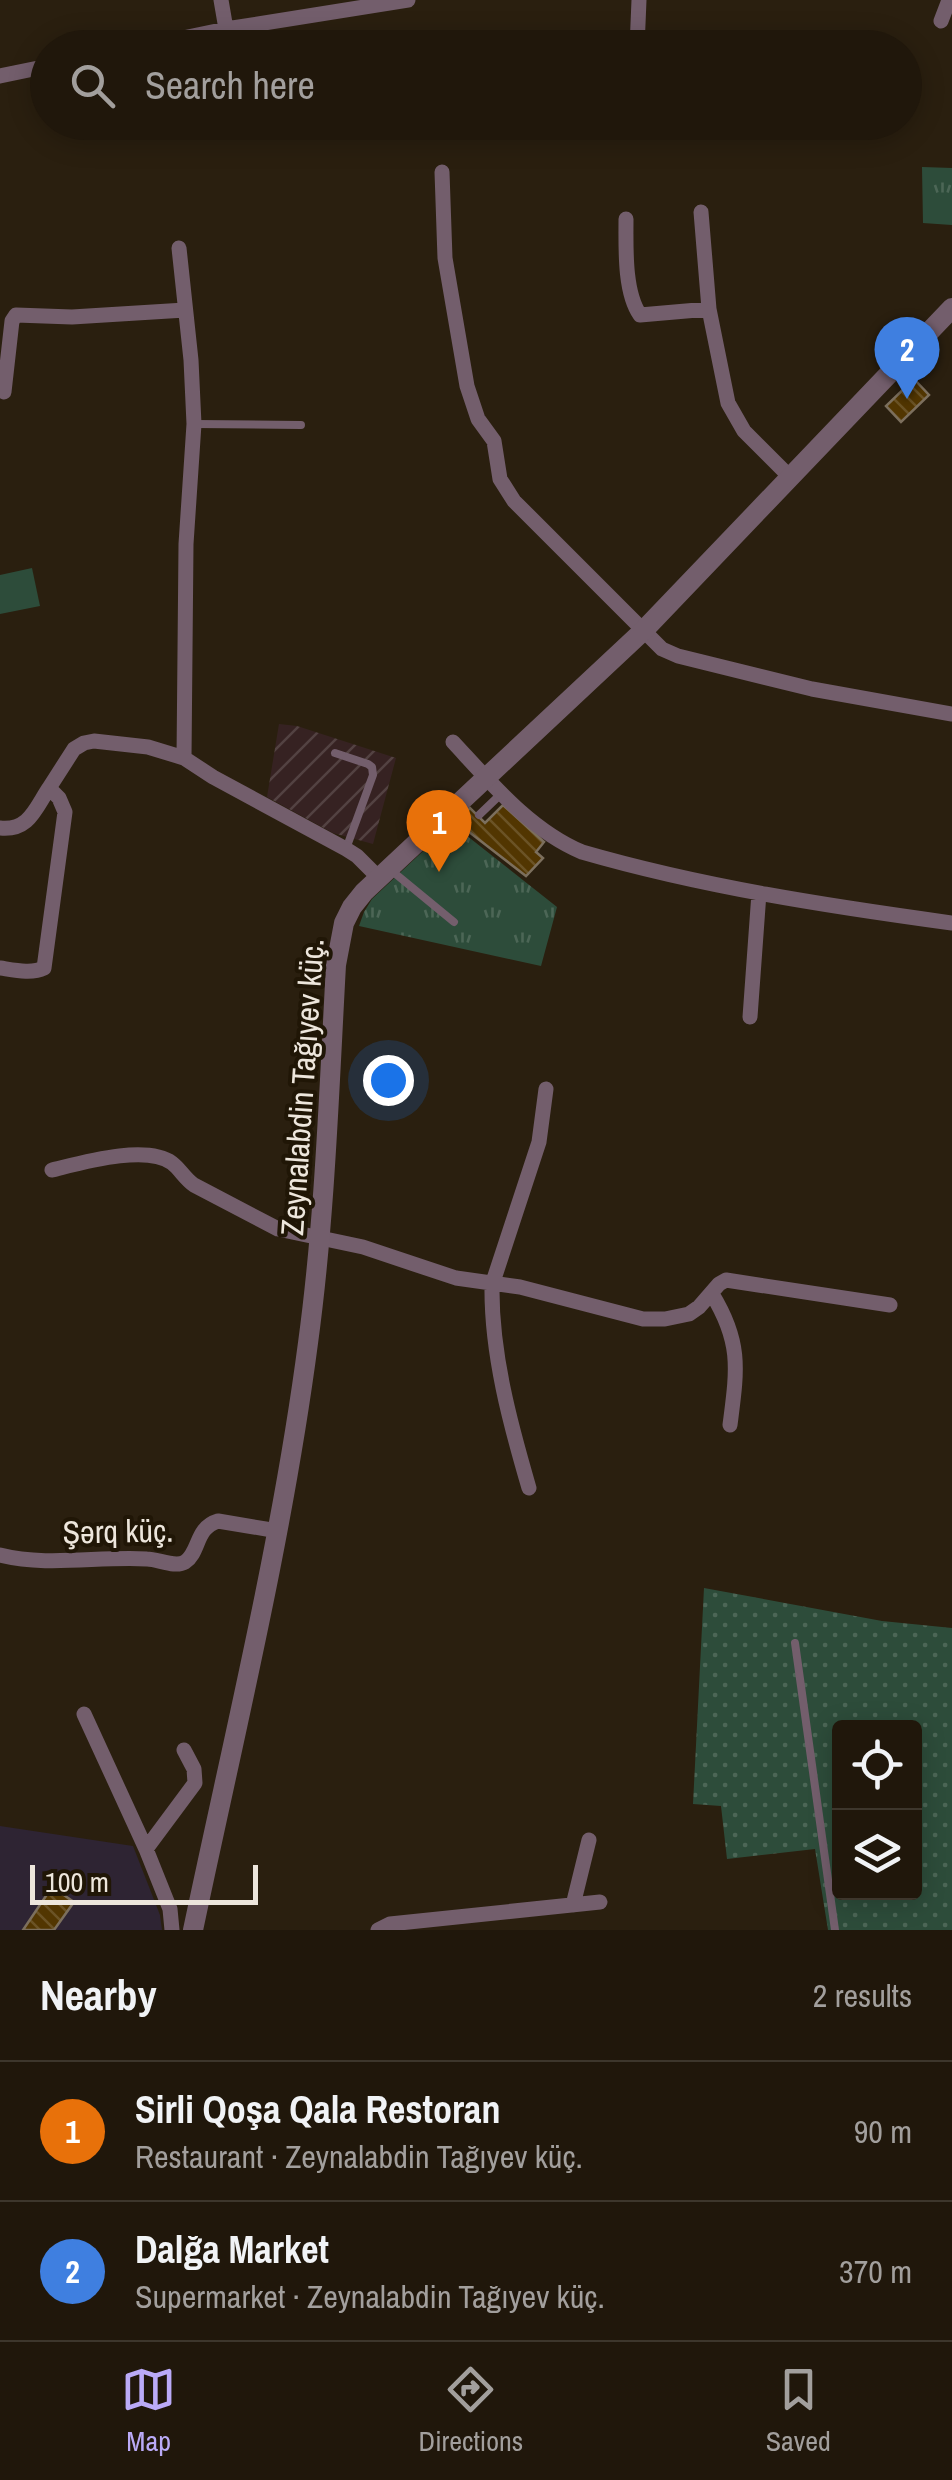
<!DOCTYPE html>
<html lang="en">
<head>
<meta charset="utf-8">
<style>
  :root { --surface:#20170b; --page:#2d2419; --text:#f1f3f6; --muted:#a29f9d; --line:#3d362c; --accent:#baaaf7 }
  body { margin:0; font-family:"Archivo Narrow",sans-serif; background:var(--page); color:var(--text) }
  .controls { position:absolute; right:30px; bottom:30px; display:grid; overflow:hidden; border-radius:10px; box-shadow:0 5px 25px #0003 }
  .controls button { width:90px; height:90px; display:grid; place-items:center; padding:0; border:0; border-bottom:2px solid var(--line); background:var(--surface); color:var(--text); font:50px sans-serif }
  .scale { position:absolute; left:30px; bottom:25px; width:228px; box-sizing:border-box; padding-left:10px; border:5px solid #ede6dc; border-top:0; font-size:28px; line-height:35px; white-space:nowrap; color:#ede6dc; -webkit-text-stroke:8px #201606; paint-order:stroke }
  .you { position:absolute; left:388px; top:1080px; width:35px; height:35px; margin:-25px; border:8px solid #fff; border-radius:50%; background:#1a73e8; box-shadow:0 0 0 15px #1a73e833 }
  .badge { display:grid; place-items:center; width:65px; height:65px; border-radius:50%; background:var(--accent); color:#fff; font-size:32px; font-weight:700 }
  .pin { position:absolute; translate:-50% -82px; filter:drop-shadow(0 2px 5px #0008) }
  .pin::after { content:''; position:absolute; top:52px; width:35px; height:30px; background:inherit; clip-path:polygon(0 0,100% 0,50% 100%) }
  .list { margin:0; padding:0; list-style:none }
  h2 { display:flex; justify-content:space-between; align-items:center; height:130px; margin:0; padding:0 40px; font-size:42px }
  h2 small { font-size:32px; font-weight:400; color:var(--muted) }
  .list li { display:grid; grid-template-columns:65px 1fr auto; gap:30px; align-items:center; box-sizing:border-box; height:140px; padding:0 40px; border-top:2px solid var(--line) }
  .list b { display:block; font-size:38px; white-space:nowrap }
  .list p { margin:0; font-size:32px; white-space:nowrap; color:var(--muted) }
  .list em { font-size:32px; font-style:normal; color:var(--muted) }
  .icon { flex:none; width:55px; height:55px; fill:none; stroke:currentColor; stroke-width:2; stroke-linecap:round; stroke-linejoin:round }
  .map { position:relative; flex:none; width:952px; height:1930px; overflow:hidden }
  .search { position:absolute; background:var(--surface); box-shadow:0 5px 25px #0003; left:30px; right:30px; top:30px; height:110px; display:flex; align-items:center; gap:25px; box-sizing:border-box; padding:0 35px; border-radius:55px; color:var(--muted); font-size:38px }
  .sheet { height:410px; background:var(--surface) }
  nav { display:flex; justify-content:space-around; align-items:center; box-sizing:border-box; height:140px; border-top:2px solid var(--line); background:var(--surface); font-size:28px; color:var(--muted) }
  nav a { display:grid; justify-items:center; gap:5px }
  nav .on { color:var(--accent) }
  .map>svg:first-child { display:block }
  .industrial { fill:url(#industrial-furrows) }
  .education { fill:#2e2433 }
  .grass { fill:url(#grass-dots); fill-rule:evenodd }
  .park { fill:url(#park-tufts) }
  .pitch { fill:#2d4c3a }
  .building { fill:url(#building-back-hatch); stroke:#7c6f5d; stroke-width:2.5 }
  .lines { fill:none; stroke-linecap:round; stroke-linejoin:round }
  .service { stroke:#735e6c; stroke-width:8 }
  .minor { stroke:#735e6c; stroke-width:15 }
  .tertiary { stroke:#735e6c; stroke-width:20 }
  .labels { text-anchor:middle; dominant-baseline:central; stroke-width:8; stroke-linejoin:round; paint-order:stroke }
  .street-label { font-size:32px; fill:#ede6dc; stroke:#201606 }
</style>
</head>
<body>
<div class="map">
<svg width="952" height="1930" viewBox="0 0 952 1930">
  <defs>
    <pattern id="industrial-furrows" width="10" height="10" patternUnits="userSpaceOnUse" patternTransform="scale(2.5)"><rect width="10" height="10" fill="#362222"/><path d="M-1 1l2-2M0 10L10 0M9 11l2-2" fill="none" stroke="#534242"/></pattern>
    <pattern id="grass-dots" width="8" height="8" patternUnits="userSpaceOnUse" patternTransform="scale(2.5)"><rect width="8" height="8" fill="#2d4c3a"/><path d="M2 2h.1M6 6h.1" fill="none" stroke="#4c6656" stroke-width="1.8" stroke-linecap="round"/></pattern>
    <pattern id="park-tufts" width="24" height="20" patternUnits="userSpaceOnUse" patternTransform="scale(2.5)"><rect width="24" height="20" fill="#2d4c3a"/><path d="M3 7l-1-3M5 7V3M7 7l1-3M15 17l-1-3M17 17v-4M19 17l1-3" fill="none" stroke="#4c6656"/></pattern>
    <pattern id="building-back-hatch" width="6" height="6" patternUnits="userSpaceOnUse" patternTransform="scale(2.5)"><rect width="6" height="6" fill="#523601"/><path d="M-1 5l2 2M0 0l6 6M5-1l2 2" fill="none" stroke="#6b5325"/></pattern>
  </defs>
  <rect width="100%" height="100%" fill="#2a1f0f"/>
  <!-- industrial -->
  <path class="industrial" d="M279,724l18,2 99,32 -23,86 -40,-11 -66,-36z"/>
  <!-- education -->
  <path class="education" d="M0,1826l133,20 27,69 2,15h-162z"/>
  <!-- grass -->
  <path class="grass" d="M704,1588l178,33 70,7v302h-124l-13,-81 -88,10 -6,-53 -28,-2zM840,1728h74v164h-74z"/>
  <!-- park -->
  <path class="park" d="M922,167l30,1v57l-29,-2z
    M452,824l105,83 -16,59 -182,-40 5,-14 8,-13z"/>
  <!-- pitch -->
  <path class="pitch" d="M32,568l8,38 -40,8v-39z"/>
  <!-- building -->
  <path class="building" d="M914,379l15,16 -28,27 -15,-16z
    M503,805l41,37 -8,10 7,6 -17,18 -70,-54 14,-14 15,15z
    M52,1887l22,15 -20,28h-31z"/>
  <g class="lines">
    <!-- service -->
    <path class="service" d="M194,424l107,1
      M335,753l33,11 4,3 1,8 -27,74
      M479,815l23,-22
      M392,871l62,51
      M795,1643l40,287"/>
    <!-- minor -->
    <path class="minor" d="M221,0l5,29
      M941,21l8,-21
      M135,48l91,-19 182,-29
      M637,48l2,-48
      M0,76l48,-10
      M442,172l3,86 22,128 11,33 16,22 6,38 14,22 148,148 16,7 134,33 140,25
      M701,212l8,97 19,94 16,28 46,46
      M626,219c0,28 -2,73 14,96l69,-6
      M179,248l12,112 3,64 -8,120 -2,214
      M4,392l8,-71 4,-6 56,2 113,-7
      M453,742c38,41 77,88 129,110 121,35 246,54 370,71
      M0,828c29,3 35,-19 49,-40
      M0,968c14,2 32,6 44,0l21,-156 -6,-14 -10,-10 25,-39 10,-6 10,-2 54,6 36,11 29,19 133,72 11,7 21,21
      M750,1017l9,-124
      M52,1170c29,-7 94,-26 120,-7 8,6 13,16 22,22l84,44 85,18 93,31 64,9 123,32h22l24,-5 10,-7 20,-23 7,-4 164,25
      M712,1294c30,49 25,76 18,131
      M529,1488c-19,-65 -38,-135 -37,-203l47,-143 7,-53
      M0,1555c47,12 99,1 147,4 11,0 28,9 38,3 15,-10 10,-34 33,-41l60,10
      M84,1714l62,135 24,60 2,21
      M146,1849l49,-66 -1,-14 -10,-19
      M573,1905l16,-65
      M378,1930l12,-6 210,-22"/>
    <!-- tertiary -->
    <path class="tertiary" d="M193,1930c41,-195 89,-389 115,-587 17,-125 21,-252 28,-378l8,-42 8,-16 12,-15 280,-262 308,-322"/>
  </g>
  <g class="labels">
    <!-- street labels -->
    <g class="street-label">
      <text transform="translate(302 1087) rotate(-86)">Zeynalabdin Tağıyev küç.</text>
      <text transform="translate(118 1531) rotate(-1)">Şərq küç.</text>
    </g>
  </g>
</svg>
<div class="controls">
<button><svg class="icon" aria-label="locate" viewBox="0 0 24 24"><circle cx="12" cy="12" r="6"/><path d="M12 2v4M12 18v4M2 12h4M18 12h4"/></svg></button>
<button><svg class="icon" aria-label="layers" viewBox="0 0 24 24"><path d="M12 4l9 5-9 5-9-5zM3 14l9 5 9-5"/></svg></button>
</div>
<div class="scale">100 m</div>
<div class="you"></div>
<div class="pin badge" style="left:439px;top:872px;background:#e8710a">1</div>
<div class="pin badge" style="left:907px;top:399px;background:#3f7fe0">2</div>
<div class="search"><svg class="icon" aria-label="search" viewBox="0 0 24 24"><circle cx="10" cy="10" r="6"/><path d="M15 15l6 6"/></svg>Search here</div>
</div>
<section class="sheet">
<h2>Nearby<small>2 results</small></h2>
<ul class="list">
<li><span class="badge" style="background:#e8710a">1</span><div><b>Sirli Qoşa Qala Restoran</b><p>Restaurant · Zeynalabdin Tağıyev küç.</p></div><em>90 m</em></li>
<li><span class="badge" style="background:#3f7fe0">2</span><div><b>Dalğa Market</b><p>Supermarket · Zeynalabdin Tağıyev küç.</p></div><em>370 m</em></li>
</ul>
</section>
<nav>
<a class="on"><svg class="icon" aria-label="map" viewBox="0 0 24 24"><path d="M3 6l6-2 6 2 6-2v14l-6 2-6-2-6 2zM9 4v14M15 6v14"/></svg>Map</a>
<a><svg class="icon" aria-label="directions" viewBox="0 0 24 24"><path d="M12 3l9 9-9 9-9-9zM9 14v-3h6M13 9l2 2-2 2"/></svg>Directions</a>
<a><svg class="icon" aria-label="saved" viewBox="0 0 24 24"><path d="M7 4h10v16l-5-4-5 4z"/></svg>Saved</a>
</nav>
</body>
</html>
